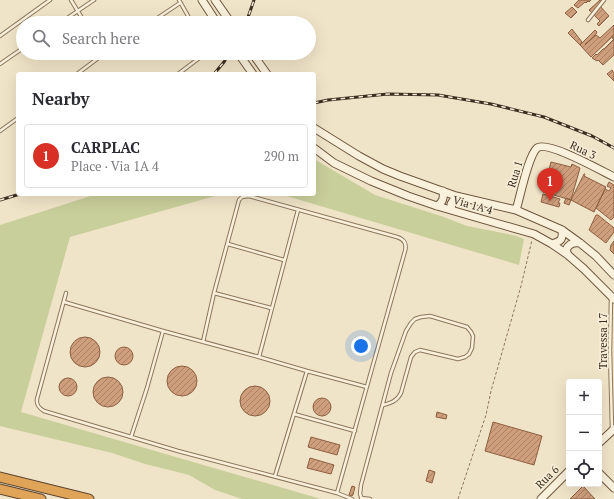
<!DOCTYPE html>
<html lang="en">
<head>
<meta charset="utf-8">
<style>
  :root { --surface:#fff; --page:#f7f7f7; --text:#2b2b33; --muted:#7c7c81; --line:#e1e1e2; --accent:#d93025 }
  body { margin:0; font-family:"PT Serif",serif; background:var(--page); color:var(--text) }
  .controls { position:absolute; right:12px; bottom:12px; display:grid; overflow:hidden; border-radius:4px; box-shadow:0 4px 16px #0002 }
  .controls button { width:36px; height:36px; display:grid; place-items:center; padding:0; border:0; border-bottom:1px solid var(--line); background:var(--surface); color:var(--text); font:20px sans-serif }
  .you { position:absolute; left:361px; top:346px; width:14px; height:14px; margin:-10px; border:3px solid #fff; border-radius:50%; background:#1a73e8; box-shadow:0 0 0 6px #1a73e833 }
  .badge { display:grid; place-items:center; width:26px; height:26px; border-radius:50%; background:var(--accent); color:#fff; font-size:13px; font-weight:700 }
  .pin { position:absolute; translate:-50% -33px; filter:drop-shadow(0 1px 2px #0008) }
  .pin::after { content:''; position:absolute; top:21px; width:14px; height:12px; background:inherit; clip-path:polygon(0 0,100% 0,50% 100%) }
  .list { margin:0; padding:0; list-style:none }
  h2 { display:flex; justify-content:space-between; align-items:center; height:52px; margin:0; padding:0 16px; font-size:17px }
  h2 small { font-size:13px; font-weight:400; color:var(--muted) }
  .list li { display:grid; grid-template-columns:26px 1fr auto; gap:12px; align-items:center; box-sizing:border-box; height:64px; margin:0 8px 8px; padding:0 8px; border:1px solid var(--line); border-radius:4px }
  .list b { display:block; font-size:15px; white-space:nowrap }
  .list p { margin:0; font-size:13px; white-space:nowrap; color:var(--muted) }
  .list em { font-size:13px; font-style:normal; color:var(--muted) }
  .icon { flex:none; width:22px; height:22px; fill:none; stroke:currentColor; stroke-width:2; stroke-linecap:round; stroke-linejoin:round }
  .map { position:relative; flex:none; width:614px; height:499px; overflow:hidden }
  .search { position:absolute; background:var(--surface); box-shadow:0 4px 16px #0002; left:16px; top:16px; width:300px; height:44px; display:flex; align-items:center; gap:10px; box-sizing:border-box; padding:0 14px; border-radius:22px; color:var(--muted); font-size:15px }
  .panel { position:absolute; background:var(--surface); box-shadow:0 4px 16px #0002; left:16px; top:72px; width:300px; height:124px; border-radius:4px }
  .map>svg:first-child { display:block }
  .grass { fill:#c9cf9b }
  .building { fill:url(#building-hatch); stroke:#8d5f41 }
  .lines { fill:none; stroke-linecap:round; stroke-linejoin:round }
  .lane-casing { stroke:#8d765c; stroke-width:4.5 }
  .secondary-casing { stroke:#6f573f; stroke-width:9 }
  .highway-casing { stroke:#5b4430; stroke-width:11 }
  .path { stroke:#8d765c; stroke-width:1; stroke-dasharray:3 2; stroke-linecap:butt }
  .lane { stroke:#faf1dc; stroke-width:2.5 }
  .secondary { stroke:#faf1dc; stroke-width:7 }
  .highway { stroke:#e0a458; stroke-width:9 }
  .rail-casing { stroke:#3d2e20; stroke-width:3 }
  .rail { stroke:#f7eed8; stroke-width:1.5; stroke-dasharray:4.5; stroke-linecap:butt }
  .labels { text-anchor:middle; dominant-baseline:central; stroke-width:3.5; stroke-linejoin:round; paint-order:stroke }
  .street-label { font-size:11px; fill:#3d2e20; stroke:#f7eed8 }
</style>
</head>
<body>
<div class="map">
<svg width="614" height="499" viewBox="0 0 614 499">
  <defs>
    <pattern id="building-hatch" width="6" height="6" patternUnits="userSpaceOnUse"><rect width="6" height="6" fill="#cf9f7d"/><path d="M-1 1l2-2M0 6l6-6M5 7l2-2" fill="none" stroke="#a98266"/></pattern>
  </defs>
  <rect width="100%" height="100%" fill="#f0e4c8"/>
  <!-- grass -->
  <path class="grass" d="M314,159l61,36 69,22 23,9 50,10 7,3 -5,26 -239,-71h34z
    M97,194h125l-152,43 -49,175 300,87h-79l-27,-9 -26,-15 -44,-11 -33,-11 -112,-27v-201z"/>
  <!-- building -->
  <path class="building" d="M579,0h12l-2,2 -1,-1 -2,2 -1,-1 -7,6 -4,-3z
    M600,0h4l-5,5 10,11 -10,10 -2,-2 3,-3 -11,-11z
    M572,7l5,5 -6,6 -6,-5z
    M614,25v10l-23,22 -11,-12 15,-15 2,2 -1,2 -7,7 -4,3h1l10,-9 4,3z
    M572,29l10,13 -2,3 -12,-12z
    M614,35v20l-11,10 -5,-5 -1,1 -5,-3 4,-4 1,1 6,-6h1l10,-10 -2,-1z
    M612,70l2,3v8l-7,-7z
    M551,162l20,5 1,-3 8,4 -9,32 -28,-8z
    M584,174h1l-1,2 22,11 -12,25 -23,-12z
    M609,182l5,3v32l-3,3 -15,-12 9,-19 4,2 2,-3 -4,-2z
    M543,194l17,5 -2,4h2l-1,4 -18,-5z
    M566,198l5,2 -2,5 -5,-2z
    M596,215h2l16,13v4l-8,11 -17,-13z
    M614,241v13l-4,-4 1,-5z
    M70 352a15 15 0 1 1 30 0a15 15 0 1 1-30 0Z
    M115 356a9 9 0 1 1 18 0a9 9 0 1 1-18 0Z
    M167 381a15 15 0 1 1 30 0a15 15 0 1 1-30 0Z
    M93 392a15 15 0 1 1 30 0a15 15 0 1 1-30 0Z
    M59 387a9 9 0 1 1 18 0a9 9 0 1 1-18 0Z
    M240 401a15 15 0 1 1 30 0a15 15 0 1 1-30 0Z
    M313 407a9 9 0 1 1 18 0a9 9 0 1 1-18 0Z
    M437,412l10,3 -1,4 -10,-2z
    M493,422l49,14 -8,29 -49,-14z
    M311,437l29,8 -3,10 -29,-8z
    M310,458l24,7 -3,9 -24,-6z
    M429,470l6,2 -3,11 -6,-2z
    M352,486l3,1 -2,8 -1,1 -3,-1z
    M583,486l12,13h-25z"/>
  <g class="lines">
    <defs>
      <path id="lane" d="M71,0l14,23
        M179,0l13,23
        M588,20l16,-20
        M60,23l34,-23
        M150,23l30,-20
        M0,36l50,-36
        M0,64l23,-16
        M77,74l28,-21
        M178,74l24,-18 2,-3
        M0,131l18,-13
        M228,244l56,16
        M66,293l-29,106c-1,6 2,9 7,12l134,40 159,42 15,6
        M214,293l57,15
        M611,298l-1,53 2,78
        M64,302l99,29 96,26 48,14 60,16
        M203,342l11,-49 25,-93 3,-3 7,-1 148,41c7,2 10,7 8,14l-68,242
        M259,357l39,-147
        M294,414l61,17
        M131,437l16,-49 16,-57
        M275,476l32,-105
        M361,498l9,1
        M362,499l-2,-5 1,-9 30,-112 15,-42 5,-8 4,-4 6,-2 9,-1 37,11 4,5 2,4 -1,12 -3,6 -4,3 -7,2 -38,-9 -5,2 -4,5 -10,36c-4,8 -10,10 -18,12"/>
      <path id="secondary" d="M202,0l15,23
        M215,0l16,23
        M238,53l15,21
        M252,53l15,21
        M314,128l45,28 24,13 17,7 56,20 60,14 46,20 18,13 16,13 18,19
        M314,148l20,15 37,18 37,15 29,10 97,28 18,10 16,11 16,14 30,30
        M437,206c6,-4 7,-8 6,-15
        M452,210l-1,-6 5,-8
        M516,210c4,-12 12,-54 21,-62 10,-8 65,23 77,29
        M552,244c9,-3 11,-4 10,-14
        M568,255l-2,-5c3,-7 8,-8 14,-7
        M599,443l15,-14
        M599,473l15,15
        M541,499l28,-28"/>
      <path id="highway" d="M0,477l89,22
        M0,489l41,10"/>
    </defs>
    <!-- lane casing -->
    <use href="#lane" class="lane-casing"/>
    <!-- secondary casing -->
    <use href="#secondary" class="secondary-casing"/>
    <!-- highway casing -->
    <use href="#highway" class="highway-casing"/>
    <!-- path -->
    <path class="path" d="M458,499l28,-84 5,-24 30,-105 11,-46"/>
    <!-- lane -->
    <use href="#lane" class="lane"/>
    <!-- secondary -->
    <use href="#secondary" class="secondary"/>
    <!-- highway -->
    <use href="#highway" class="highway"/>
    <defs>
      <path id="rail" d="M246,23l8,-23
        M214,74l10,-12 5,-9
        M314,103l14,-3 60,-6 50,1 53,9 53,13 48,19 22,12
        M0,200l20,-6"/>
    </defs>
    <!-- rail casing -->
    <use href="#rail" class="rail-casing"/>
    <!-- rail -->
    <use href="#rail" class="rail"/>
  </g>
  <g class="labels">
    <!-- street labels -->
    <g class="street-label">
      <text transform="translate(583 150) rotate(25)">Rua 3</text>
      <text transform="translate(515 174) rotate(-73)">Rua 1</text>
      <text transform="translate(473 205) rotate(16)">Via 1A 4</text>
      <text transform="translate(603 341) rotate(-90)">Travessa 17</text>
      <text transform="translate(547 477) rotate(-45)">Rua 6</text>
    </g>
  </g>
</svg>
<div class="controls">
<button>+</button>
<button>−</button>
<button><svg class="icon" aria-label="locate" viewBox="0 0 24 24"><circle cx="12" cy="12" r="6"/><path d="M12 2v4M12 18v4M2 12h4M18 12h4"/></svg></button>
</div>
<div class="you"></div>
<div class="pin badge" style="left:550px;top:201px">1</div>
<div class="search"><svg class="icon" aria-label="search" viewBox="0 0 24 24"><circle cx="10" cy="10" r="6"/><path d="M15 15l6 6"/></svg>Search here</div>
<section class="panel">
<h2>Nearby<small></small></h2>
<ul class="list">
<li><span class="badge">1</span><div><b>CARPLAC</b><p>Place · Via 1A 4</p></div><em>290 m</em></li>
</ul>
</section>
</div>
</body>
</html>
